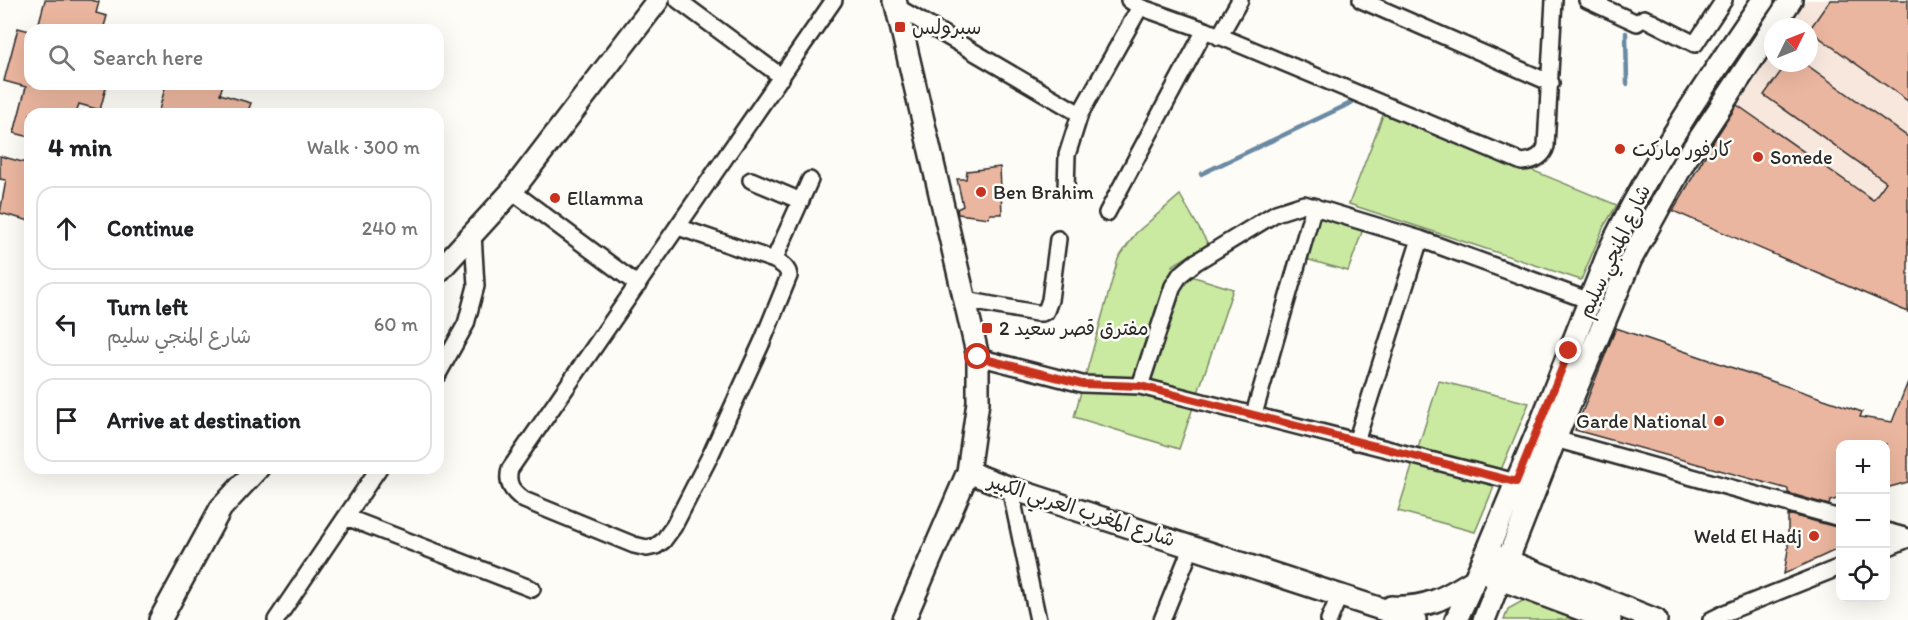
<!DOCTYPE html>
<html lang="en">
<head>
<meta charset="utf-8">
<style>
  :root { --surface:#fff; --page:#f2f2f2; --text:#202124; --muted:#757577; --line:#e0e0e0 }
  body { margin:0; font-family:Itim,"Playpen Sans Arabic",sans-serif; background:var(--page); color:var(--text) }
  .controls { position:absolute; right:18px; bottom:18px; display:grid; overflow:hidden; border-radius:12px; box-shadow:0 6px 24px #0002 }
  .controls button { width:54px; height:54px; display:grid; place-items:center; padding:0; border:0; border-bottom:2px solid var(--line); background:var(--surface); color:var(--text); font:30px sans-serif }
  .compass { position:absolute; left:1764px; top:18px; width:54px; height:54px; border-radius:50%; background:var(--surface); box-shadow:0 6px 24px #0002; rotate:47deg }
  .stop { position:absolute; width:18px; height:18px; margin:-14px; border:4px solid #c8321e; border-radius:50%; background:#fff }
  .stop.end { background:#c8321e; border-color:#fff; box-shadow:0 2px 6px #0008 }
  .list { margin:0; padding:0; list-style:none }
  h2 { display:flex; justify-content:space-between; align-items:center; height:78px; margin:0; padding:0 24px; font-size:26px }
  h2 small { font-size:20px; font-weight:400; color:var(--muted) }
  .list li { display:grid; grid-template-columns:39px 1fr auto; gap:18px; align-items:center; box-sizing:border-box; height:84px; margin:0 12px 12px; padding:0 12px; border:2px solid var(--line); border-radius:18px }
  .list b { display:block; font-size:22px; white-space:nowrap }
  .list p { margin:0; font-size:20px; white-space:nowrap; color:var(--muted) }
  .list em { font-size:20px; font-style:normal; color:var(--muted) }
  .icon { flex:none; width:33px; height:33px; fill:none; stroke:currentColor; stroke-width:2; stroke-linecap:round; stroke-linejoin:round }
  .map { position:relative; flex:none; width:1908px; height:620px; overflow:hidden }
  .search { position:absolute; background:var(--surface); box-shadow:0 6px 24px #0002; left:24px; top:24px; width:420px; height:66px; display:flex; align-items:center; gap:15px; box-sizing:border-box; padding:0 21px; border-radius:18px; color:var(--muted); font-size:22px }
  .panel { position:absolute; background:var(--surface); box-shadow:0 6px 24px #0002; left:24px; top:108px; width:420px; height:366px; border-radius:18px }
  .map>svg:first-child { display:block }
  .built { fill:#f8e7dd }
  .green { fill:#cae9a1; stroke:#7a8a66; stroke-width:1.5 }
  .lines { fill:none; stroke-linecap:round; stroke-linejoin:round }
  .stream { stroke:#6b89a3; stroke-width:4.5 }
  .building { fill:#ebb69f; stroke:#2b2b2b; stroke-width:1.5 }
  .street-casing { stroke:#2b2b2b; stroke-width:20 }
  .secondary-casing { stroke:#2b2b2b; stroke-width:26 }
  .street { stroke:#fdfcf7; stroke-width:15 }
  .secondary { stroke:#fdfcf7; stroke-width:21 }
  .route { stroke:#c8321e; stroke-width:8 }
  .poi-dot { fill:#c8321e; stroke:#fdfcf7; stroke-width:2 }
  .labels { text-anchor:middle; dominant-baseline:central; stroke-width:5; stroke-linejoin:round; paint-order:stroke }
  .poi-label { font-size:20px; fill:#2b2b2b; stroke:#fdfcf7; text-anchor:start }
  .street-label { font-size:20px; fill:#2b2b2b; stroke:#fdfcf7 }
</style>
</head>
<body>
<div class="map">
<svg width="1908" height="620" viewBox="0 0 1908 620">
  <rect width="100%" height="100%" fill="#fdfcf7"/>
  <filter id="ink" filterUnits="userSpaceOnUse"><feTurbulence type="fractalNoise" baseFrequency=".0167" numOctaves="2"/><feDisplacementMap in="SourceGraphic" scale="12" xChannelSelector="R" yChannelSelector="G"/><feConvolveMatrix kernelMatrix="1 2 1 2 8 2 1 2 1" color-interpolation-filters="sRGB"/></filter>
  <g filter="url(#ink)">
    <!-- built -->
    <path class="built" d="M1806,0h102v224l-173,-120 38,-56v15h36v-36h-22z"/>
    <!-- green -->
    <path class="green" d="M1385,110l232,95 -13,21 -23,54 -232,-76z
      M1180,195l28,49 -36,22 19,10 42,13 -54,160 -105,-32 44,-158 18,-26z
      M1319,215l44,14 -15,42 -42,-12z
      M1439,381l90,22 -54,129 -77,-21z
      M1526,599l53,21h-75l4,-11z"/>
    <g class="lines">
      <!-- stream -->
      <path class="stream" d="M1626,33l1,51
        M1201,174l150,-71"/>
    </g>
    <!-- building -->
    <path class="building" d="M45,0h45l9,2 -3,11 11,3 -4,14h-66z
      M1830,0h78v101l-99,-71z
      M18,28l12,3v53h77l-7,26 -21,-6 -3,10h-46v23l-16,-4 12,-46 -22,-6z
      M1787,63h17l104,74v175l-235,-101 40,-69 24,-37 136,95 13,-18 -122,-87z
      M166,84h57l-3,10 31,9 -4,11h-89z
      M0,156l30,8v57l-30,-8 6,-33 -6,-1z
      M1000,167l2,47h-12l-1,4 -31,-4 -1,-5 6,-3 -6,-27h9l1,-8z
      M1616,328l246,84 -2,5 32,5 16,-40v100l-22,6v-44h-46v54l-10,3 -1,4 -41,-12v-4l-213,-59z
      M1788,514l52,14v20l-56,26 4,-24z"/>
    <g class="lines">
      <defs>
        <path id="street" d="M678,0l104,77
          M1129,0l11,7 65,23 317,132c11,-1 21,-5 24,-16l8,-146
          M1361,0l190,83
          M1587,0l50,23 7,-5 51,26 29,-44
          M897,7l183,107 60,-107
          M1219,37l21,-37
          M751,180l50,21
          M1066,189l1,-34 13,-41
          M512,191l126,94
          M1107,213l98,-183
          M678,227l96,33c7,4 14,7 15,16l-26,64 -52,114 -37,72 -11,15 -7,5 -9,2 -13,-3 -110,-45c-12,-9 -18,-16 -14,-31l324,-469
          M774,260l36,-80
          M965,300l71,13h6l4,-2 4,-11 8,-61
          M978,357l104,27 58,2 376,96
          M438,374l28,-50 10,-38 -3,-52
          M1140,386l33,-100 7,-11 16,-13 80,-49 28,-9 116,35 170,62
          M1254,414l60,-208
          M1555,439l285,79
          M1356,442l64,-203
          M1010,488l28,132
          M346,517l186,72
          M1886,531l22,6
          M1886,548l22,-9
          M276,620l103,-152
          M1162,620l30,-74
          M1329,620l11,-26
          M1711,620l16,-8 113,-45"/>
        <path id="secondary" d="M895,0l83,357v45l-10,70 42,16 405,132
          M1773,27l18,-27
          M438,272l74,-81 146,-191
          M1495,556l161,64
          M1487,574l123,46
          M1391,607c35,2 54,-9 83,-27
          M160,620l61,-112 37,-40
          M904,620l64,-148
          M1456,620l31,-68 54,-129 69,-174c42,-88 98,-169 153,-249
          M1484,620l71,-181 76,-180 53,-97 89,-134"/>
      </defs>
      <!-- street casing -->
      <use href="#street" class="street-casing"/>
      <!-- secondary casing -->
      <use href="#secondary" class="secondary-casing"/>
      <!-- street -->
      <use href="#street" class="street"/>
      <!-- secondary -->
      <use href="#secondary" class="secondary"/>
    </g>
  </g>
  <g class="lines" filter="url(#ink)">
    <!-- route -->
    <path class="route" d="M978,357l104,27 58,2 376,96 53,-131"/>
  </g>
  <!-- markers -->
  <g class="poi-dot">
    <rect x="894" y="21" width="12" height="12" rx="3"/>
    <circle cx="1620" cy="149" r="6"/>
    <circle cx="1758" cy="157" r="6"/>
    <circle cx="981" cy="192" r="6"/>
    <circle cx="555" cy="198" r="6"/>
    <rect x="981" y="322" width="12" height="12" rx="3"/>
    <circle cx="1719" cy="421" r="6"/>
    <circle cx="1814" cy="536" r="6"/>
  </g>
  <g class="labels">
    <!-- poi labels -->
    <g class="poi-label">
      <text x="912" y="27">سبرولس</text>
      <text x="1632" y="149">كارفور ماركت</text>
      <text x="1770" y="157">Sonede</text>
      <text x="993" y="192">Ben Brahim</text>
      <text x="567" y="198">Ellamma</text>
      <text x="999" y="328">مفترق قصر سعيد 2</text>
      <text x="1707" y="421" text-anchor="end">Garde National</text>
      <text x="1802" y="536" text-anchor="end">Weld El Hadj</text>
    </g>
    <!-- street labels -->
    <g class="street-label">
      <text transform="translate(1614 251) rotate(-65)">شارع المنجي سليم</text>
      <text transform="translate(1082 510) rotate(18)">شارع المغرب العربي الكبير</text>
    </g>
  </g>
</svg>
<div class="controls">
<button>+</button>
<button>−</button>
<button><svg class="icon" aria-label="locate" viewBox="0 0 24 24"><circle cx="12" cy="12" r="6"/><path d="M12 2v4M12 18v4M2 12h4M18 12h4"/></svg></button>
</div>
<svg class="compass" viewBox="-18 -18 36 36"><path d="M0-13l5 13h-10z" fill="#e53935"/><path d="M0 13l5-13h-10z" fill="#757577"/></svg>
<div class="stop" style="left:978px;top:357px"></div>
<div class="stop end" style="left:1569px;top:351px"></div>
<div class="search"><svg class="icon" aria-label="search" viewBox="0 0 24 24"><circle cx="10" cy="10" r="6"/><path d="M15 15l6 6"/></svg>Search here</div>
<section class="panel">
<h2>4 min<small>Walk · 300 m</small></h2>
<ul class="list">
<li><svg class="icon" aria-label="ahead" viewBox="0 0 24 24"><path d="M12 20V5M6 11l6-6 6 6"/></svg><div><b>Continue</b></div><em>240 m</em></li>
<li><svg class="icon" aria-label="left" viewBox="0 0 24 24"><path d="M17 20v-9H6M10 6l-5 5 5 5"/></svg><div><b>Turn left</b><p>شارع المنجي سليم</p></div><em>60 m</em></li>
<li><svg class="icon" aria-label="arrive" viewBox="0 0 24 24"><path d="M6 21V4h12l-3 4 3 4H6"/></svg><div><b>Arrive at destination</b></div></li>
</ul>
</section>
</div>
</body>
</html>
